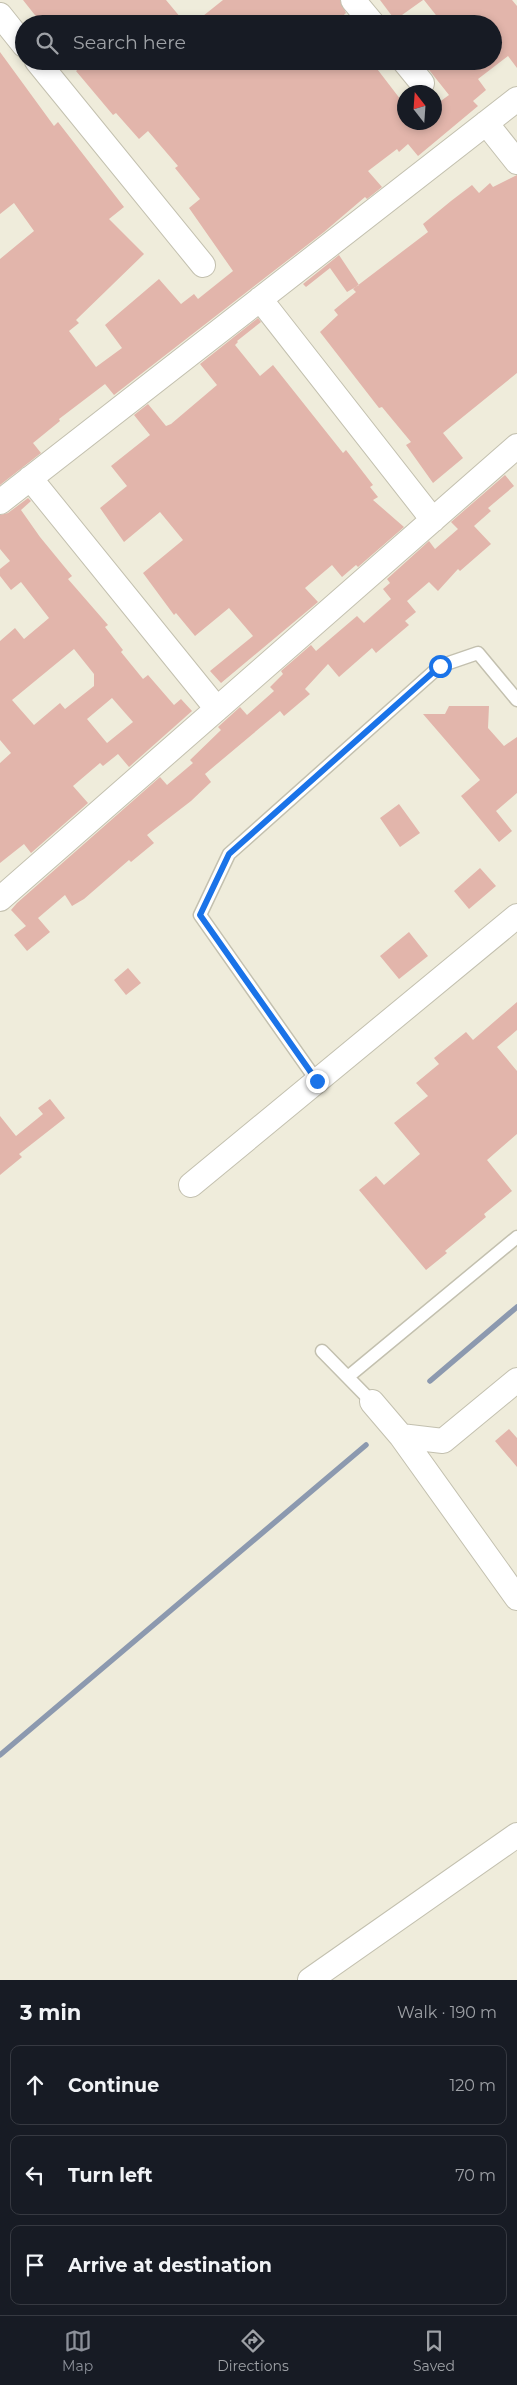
<!DOCTYPE html>
<html lang="en">
<head>
<meta charset="utf-8">
<style>
  :root { --surface:#171b24; --page:#242831; --text:#f1f3f6; --muted:#9ea1a6; --line:#363941; --accent:#8c9099 }
  body { margin:0; font-family:Montserrat,sans-serif; background:var(--page); color:var(--text) }
  .compass { position:absolute; left:397px; top:85px; width:45px; height:45px; border-radius:50%; background:var(--surface); box-shadow:0 2px 8px #0003; rotate:343deg }
  .stop { position:absolute; width:15px; height:15px; margin:-11px; border:4px solid #1a73e8; border-radius:50%; background:#fff }
  .stop.end { background:#1a73e8; border-color:#fff; box-shadow:0 1px 5px #0008 }
  .list { margin:0; padding:0; list-style:none }
  h2 { display:flex; justify-content:space-between; align-items:center; height:65px; margin:0; padding:0 20px; font-size:21px }
  h2 small { font-size:16px; font-weight:400; color:var(--muted) }
  .list li { display:grid; grid-template-columns:32px 1fr auto; gap:15px; align-items:center; box-sizing:border-box; height:80px; margin:0 10px 10px; padding:0 10px; border:1px solid var(--line); border-radius:10px }
  .list b { display:block; font-size:19px; white-space:nowrap }
  .list em { font-size:16px; font-style:normal; color:var(--muted) }
  .icon { flex:none; width:28px; height:28px; fill:none; stroke:currentColor; stroke-width:2; stroke-linecap:round; stroke-linejoin:round }
  .map { position:relative; flex:none; width:517px; height:1980px; overflow:hidden }
  .search { position:absolute; background:var(--surface); box-shadow:0 2px 8px #0003; left:15px; right:15px; top:15px; height:55px; display:flex; align-items:center; gap:12px; box-sizing:border-box; padding:0 18px; border-radius:28px; color:var(--muted); font-size:19px }
  .sheet { height:335px; background:var(--surface) }
  nav { display:flex; justify-content:space-around; align-items:center; box-sizing:border-box; height:70px; border-top:1px solid var(--line); background:var(--surface); font-size:14px; color:var(--muted) }
  nav a { display:grid; justify-items:center; gap:2px }
  nav .on { color:var(--accent) }
  .map>svg:first-child { display:block }
  .lines { fill:none; stroke-linecap:round; stroke-linejoin:round }
  .stream { stroke:#8c99af; stroke-width:5.5 }
  .building { fill:#e2b5ab; fill-rule:evenodd }
  .service-casing { stroke:#c3c0af; stroke-width:15 }
  .minor-casing { stroke:#c3c0af; stroke-width:26 }
  .service { stroke:#fff; stroke-width:12 }
  .minor { stroke:#fff; stroke-width:24 }
  .route { stroke:#1a73e8; stroke-width:6 }
</style>
</head>
<body>
<div class="map">
<svg width="517" height="1980" viewBox="0 0 517 1980">
  <rect width="100%" height="100%" fill="#efecdb"/>
  <g class="lines">
    <!-- stream -->
    <path class="stream" d="M430,1381l87,-74
      M0,1755l366,-310"/>
  </g>
  <!-- building -->
  <path class="building" d="M23,0h143l20,24h-144z
    M223,0h117l6,13 -12,11h-141z
    M380,0h43l-28,20z
    M424,0h88l5,6v62l-9,-12 -30,23 8,11 -13,11 5,5 -60,50 -10,-12 -9,8 -2,-3 -29,22 14,16 -15,12 -2,-2 -41,35 -210,163 -9,-11 -46,35 1,2 -27,22 8,10 -41,32v-226l34,-28 -20,-28 -14,11v-162l54,74 4,-4 66,85 -15,12 35,35 -68,66 3,3 -10,8 27,36 26,-19 -17,-23 54,-46 22,25 13,-10 4,5 35,-28 -44,-63 11,-9 -25,-31 3,-2 -30,-35 -9,8 -23,-26 -3,2 -37,-44 12,-10h283l33,43v18h30v-16l15,-11 -27,-34h71v-37h-50z
    M517,175v198l-74,60 20,25 -30,25 -27,-38 5,-3 -29,-35 -3,1 -59,-76 18,-17 -4,-5 22,-18 -3,-3 75,-57 -5,-8 28,-23 21,-16 7,8 11,-10 3,4z
    M339,255l20,30 -12,7 -17,-24 -24,19 -3,-3z
    M258,318l3,4 -24,19 1,1 -3,3 25,31 13,-11 70,88 3,-3 27,35 -3,2 8,10 -5,3 31,27 -46,40 -2,-2 -14,12 -10,-12 -27,23 13,14 -97,81 -11,-12 43,-35 -24,-28 -34,28 -19,-23 -2,2 -31,-42 40,-33 -23,-28 -36,30 -24,-34 27,-22 -16,-20 39,-31 -16,-20 14,-11 18,22 5,-2 46,-39 -17,-21z
    M505,475l9,11 -26,22 3,3 -17,15 17,18 -31,27 -2,-2 -20,22 -9,-9 -22,19 9,11 -11,9 4,4 -33,28 -4,-5 -33,29 -11,-13 -23,25 5,5 -26,22 -4,-5 -75,63 6,8 -20,19 -44,34 7,8 -23,19 -2,-2 -45,39 -12,7 -7,-11 -27,23 12,14 -23,19 -13,-16 12,-9 -15,-16 6,-7 143,-126 7,8 26,-22 -3,-3 31,-30 -3,-3 22,-20 7,8 27,-24 -4,-4 13,-13 -2,-3 30,-26 5,6 41,-35 7,7 27,-24 -8,-10 7,-6 -3,-4 42,-38 6,8 23,-20 -7,-7z
    M28,498l3,3 -10,9 19,27 32,39 -4,3 40,46 -3,2 18,23 -2,2 22,27 5,-4 26,30 7,-6 11,12 -63,56 -11,-13 -15,12 -3,-3 -27,23 15,17 -57,50 -7,-9 -24,19v-100l11,-10 -11,-13v-99l15,-13 9,11 25,-21 -28,-36 -10,8 -11,-14v-7l10,-8 -10,-12v-34l8,-2zM74,649l20,25v12l-29,23 -5,-6 -26,22 -22,-25zM112,698l21,24 -26,21 -20,-24z
    M449,706h40l-1,22 16,18 13,-9v56l-21,18 16,20 -13,11 -38,-46 19,-16 -57,-66h22z
    M399,804l21,29 -20,14 -20,-29z
    M480,868l16,18 -27,23 -15,-18z
    M409,932l19,24 -29,23 -19,-23z
    M128,968l13,15 -15,12 -12,-15z
    M517,1002v28l-20,17 20,24v63l-30,26 25,31 -28,23 2,3 -41,34 2,2 -21,17 -67,-80 17,-14 8,9 36,-31 -26,-31 34,-27 -12,-13 23,-19 -5,-6 32,-26 7,8z
    M50,1099l15,19 -46,36 3,3 -22,18v-59l16,20 27,-22 -5,-6z
    M509,1429l8,9v29l-22,-26z"/>
  <g class="lines">
    <defs>
      <path id="service" d="M317,1081l-117,-166 29,-61 211,-188 38,-13 39,47
        M322,1351l50,51
        M349,1376l168,-139"/>
      <path id="minor" d="M353,0l20,24
        M0,15l24,30
        M37,61l166,204
        M404,61l18,22
        M486,123l31,39
        M260,299l173,221
        M30,478l187,231
        M0,502l517,-403
        M0,899l517,-453
        M191,1185l326,-269
        M372,1402l29,34 42,5 74,-61
        M401,1436l116,162
        M310,1980l207,-145"/>
    </defs>
    <!-- service casing -->
    <use href="#service" class="service-casing"/>
    <!-- minor casing -->
    <use href="#minor" class="minor-casing"/>
    <!-- service -->
    <use href="#service" class="service"/>
    <!-- minor -->
    <use href="#minor" class="minor"/>
  </g>
  <g class="lines">
    <!-- route -->
    <path class="route" d="M317,1081l-117,-166 29,-61 211,-188"/>
  </g>
</svg>
<svg class="compass" viewBox="-18 -18 36 36"><path d="M0-13l5 13h-10z" fill="#e53935"/><path d="M0 13l5-13h-10z" fill="#9ea1a6"/></svg>
<div class="stop" style="left:440px;top:666px"></div>
<div class="stop end" style="left:317px;top:1081px"></div>
<div class="search"><svg class="icon" aria-label="search" viewBox="0 0 24 24"><circle cx="10" cy="10" r="6"/><path d="M15 15l6 6"/></svg>Search here</div>
</div>
<section class="sheet">
<h2>3 min<small>Walk · 190 m</small></h2>
<ul class="list">
<li><svg class="icon" aria-label="ahead" viewBox="0 0 24 24"><path d="M12 20V5M6 11l6-6 6 6"/></svg><div><b>Continue</b></div><em>120 m</em></li>
<li><svg class="icon" aria-label="left" viewBox="0 0 24 24"><path d="M17 20v-9H6M10 6l-5 5 5 5"/></svg><div><b>Turn left</b></div><em>70 m</em></li>
<li><svg class="icon" aria-label="arrive" viewBox="0 0 24 24"><path d="M6 21V4h12l-3 4 3 4H6"/></svg><div><b>Arrive at destination</b></div></li>
</ul>
</section>
<nav>
<a class="on"><svg class="icon" aria-label="map" viewBox="0 0 24 24"><path d="M3 6l6-2 6 2 6-2v14l-6 2-6-2-6 2zM9 4v14M15 6v14"/></svg>Map</a>
<a><svg class="icon" aria-label="directions" viewBox="0 0 24 24"><path d="M12 3l9 9-9 9-9-9zM9 14v-3h6M13 9l2 2-2 2"/></svg>Directions</a>
<a><svg class="icon" aria-label="saved" viewBox="0 0 24 24"><path d="M7 4h10v16l-5-4-5 4z"/></svg>Saved</a>
</nav>
</body>
</html>
